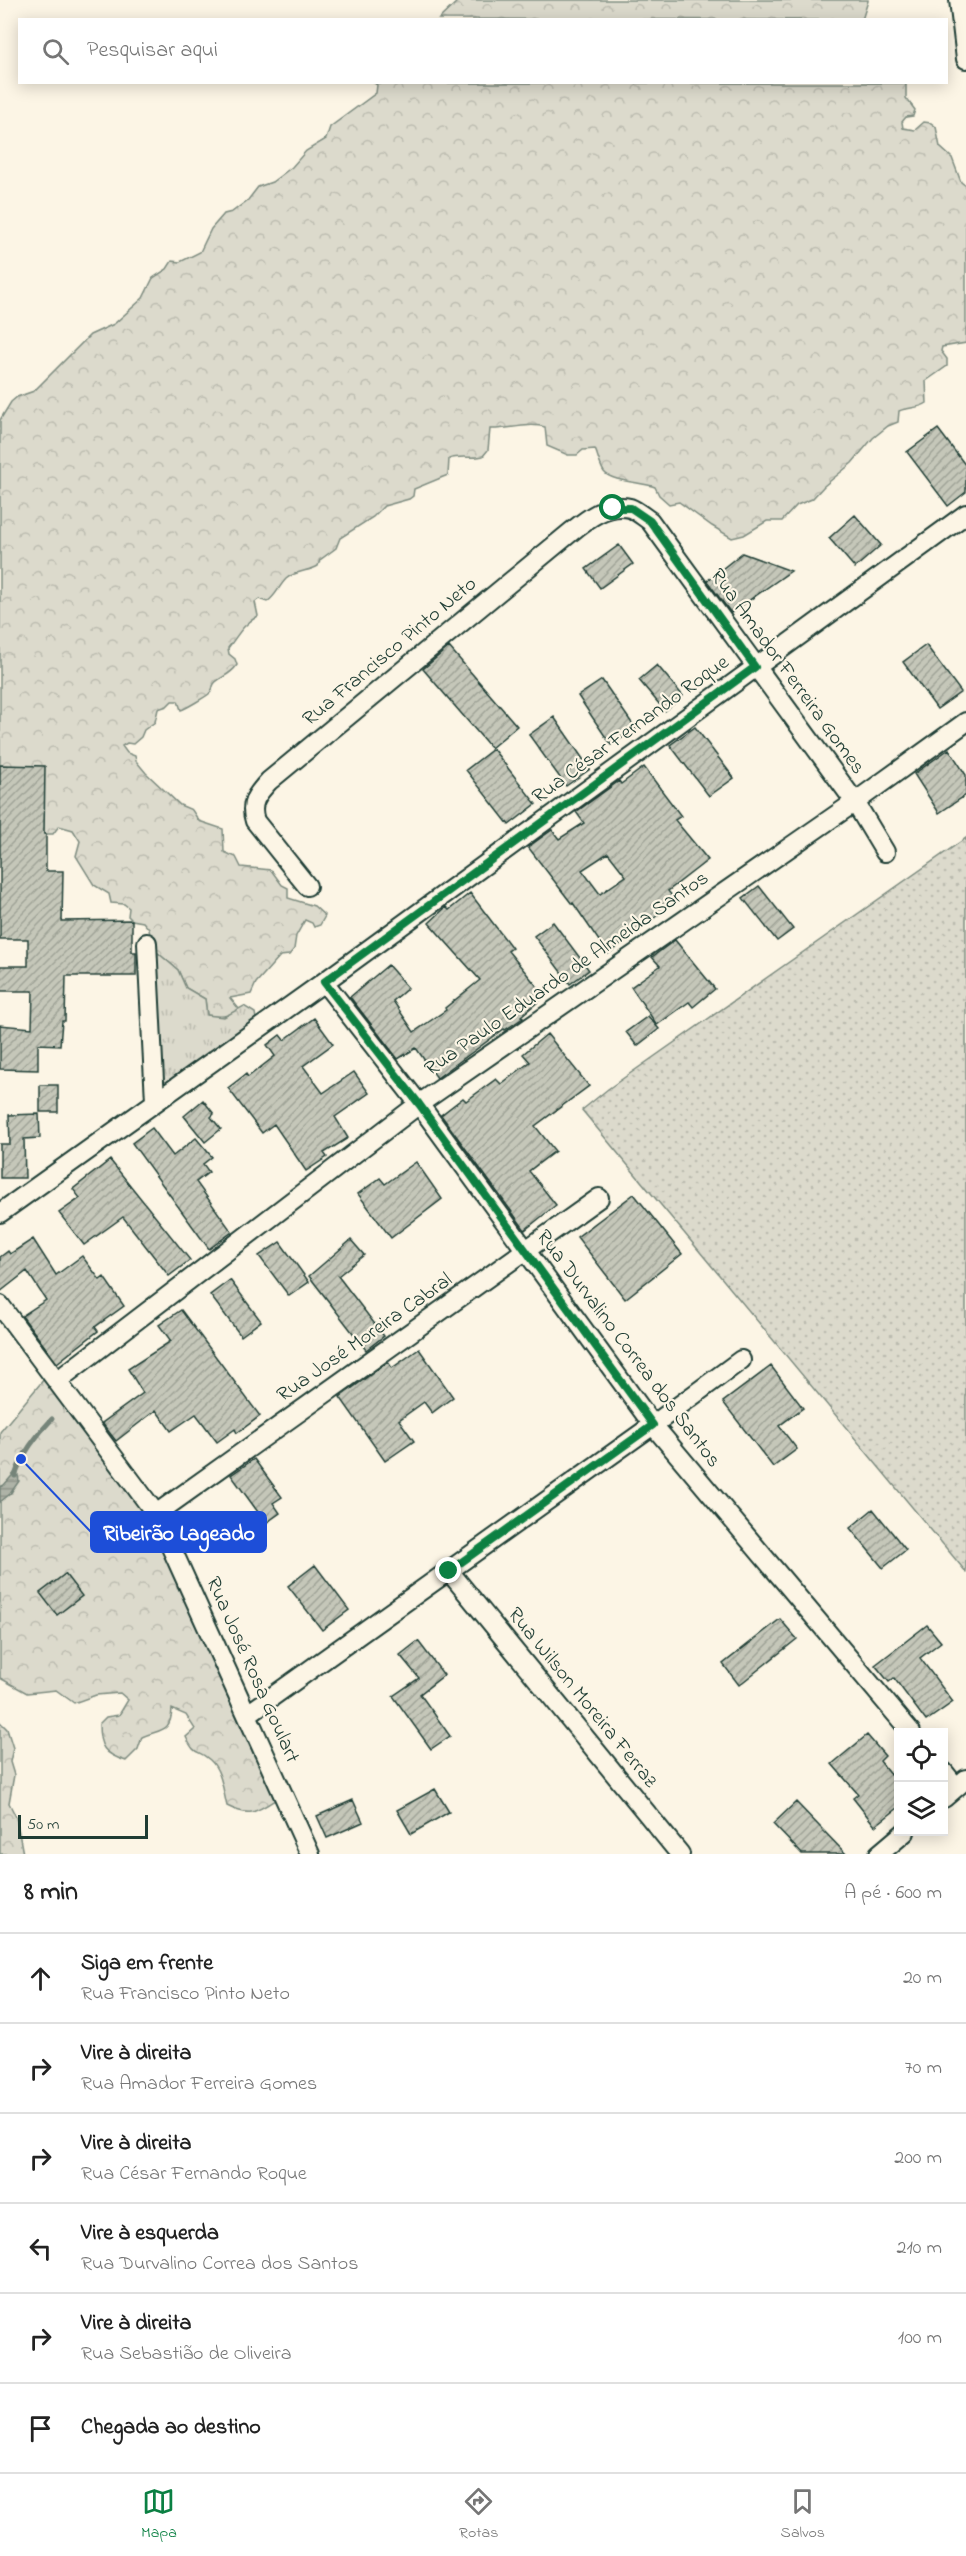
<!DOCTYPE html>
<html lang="pt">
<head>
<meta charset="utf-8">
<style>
  :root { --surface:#fff; --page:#f2f2f2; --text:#222; --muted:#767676; --line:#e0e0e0; --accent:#0b8043 }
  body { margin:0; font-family:"Indie Flower",sans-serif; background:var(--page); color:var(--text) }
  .controls { position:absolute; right:18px; bottom:18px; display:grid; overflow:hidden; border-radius:0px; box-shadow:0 3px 15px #0003 }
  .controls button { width:54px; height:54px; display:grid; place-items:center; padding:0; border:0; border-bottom:2px solid var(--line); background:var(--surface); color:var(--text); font:30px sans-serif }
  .scale { position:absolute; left:18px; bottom:15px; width:130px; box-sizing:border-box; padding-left:6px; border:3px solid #1f3d34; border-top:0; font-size:16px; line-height:21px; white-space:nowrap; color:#1f3d34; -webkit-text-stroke:4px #fcf5e5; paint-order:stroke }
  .stop { position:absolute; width:18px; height:18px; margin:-14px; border:4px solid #0b8043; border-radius:50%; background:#fff }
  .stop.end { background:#0b8043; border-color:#fff; box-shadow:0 2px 6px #0008 }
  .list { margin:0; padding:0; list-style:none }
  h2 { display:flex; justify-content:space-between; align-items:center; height:78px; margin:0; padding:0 24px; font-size:26px }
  h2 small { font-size:20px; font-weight:400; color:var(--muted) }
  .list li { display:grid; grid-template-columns:39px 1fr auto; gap:18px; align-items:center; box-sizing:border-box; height:90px; padding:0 24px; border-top:2px solid var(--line) }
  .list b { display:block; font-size:22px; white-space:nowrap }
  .list p { margin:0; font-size:20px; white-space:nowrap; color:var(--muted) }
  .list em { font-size:20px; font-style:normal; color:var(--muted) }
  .icon { flex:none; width:33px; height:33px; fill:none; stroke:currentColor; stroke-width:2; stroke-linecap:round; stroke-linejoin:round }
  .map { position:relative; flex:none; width:966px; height:1854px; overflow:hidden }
  .search { position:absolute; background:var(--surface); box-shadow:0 3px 15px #0003; left:18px; right:18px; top:18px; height:66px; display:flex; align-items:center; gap:15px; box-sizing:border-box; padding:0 21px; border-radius:0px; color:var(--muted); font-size:22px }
  .sheet { height:618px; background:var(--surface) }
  nav { display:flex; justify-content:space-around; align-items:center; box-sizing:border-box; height:84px; border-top:2px solid var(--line); background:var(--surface); font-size:16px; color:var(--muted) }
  nav a { display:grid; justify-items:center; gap:3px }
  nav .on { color:var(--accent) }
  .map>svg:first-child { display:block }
  .grass { fill:url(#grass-dots); stroke:#7e8c80; stroke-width:1.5 }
  .forest { fill:url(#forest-crowns); stroke:#7e8c80; stroke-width:1.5 }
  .park { fill:url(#park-tufts); stroke:#7e8c80; stroke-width:1.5 }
  .water { fill:url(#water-rules); stroke:#758479; stroke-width:1.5 }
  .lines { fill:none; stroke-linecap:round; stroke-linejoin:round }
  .stream { stroke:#758479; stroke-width:5 }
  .building { fill:url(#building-hatch); stroke:#1f3d34; stroke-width:1.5; fill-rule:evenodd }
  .minor-casing { stroke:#1f3d34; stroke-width:22 }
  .minor { stroke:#fcf5e5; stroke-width:18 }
  .route { stroke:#0b8043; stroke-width:8 }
  .labels { text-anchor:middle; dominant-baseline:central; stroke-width:4.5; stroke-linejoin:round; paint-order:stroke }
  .street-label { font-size:21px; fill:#1f3d34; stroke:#fcf5e5 }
  .leader { fill:none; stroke:#1d4ed8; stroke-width:2 }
  .callout-dot { fill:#1d4ed8; stroke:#fcf5e5; stroke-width:2 }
  .callout { fill:#1d4ed8; stroke:#1d4ed8; stroke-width:2 }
  .callout-label { font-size:22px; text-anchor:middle; font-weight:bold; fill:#fff }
</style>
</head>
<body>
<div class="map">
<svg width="966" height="1854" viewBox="0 0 966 1854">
  <defs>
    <pattern id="grass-dots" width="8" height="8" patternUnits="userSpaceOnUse" patternTransform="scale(1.5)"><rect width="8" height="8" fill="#dcdacc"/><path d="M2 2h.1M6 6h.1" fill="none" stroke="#bcbcb0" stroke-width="1.8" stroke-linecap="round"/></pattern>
    <pattern id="forest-crowns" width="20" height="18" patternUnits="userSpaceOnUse" patternTransform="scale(1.5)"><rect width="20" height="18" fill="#dcdacc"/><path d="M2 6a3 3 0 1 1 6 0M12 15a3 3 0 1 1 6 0" fill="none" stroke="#bcbcb0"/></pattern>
    <pattern id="park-tufts" width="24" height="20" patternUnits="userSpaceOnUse" patternTransform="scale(1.5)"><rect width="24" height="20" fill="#dcdacc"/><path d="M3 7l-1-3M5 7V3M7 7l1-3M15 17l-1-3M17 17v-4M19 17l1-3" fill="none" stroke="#bcbcb0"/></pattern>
    <pattern id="water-rules" width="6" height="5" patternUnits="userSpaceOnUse" patternTransform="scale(1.5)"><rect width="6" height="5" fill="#aeb3a7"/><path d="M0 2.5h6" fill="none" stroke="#8d9389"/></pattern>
    <pattern id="building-hatch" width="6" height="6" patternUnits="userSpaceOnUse" patternTransform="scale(1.5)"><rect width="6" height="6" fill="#c5c7b9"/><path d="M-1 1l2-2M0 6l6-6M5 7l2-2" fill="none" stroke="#9fa397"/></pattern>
  </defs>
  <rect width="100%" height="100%" fill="#fcf5e5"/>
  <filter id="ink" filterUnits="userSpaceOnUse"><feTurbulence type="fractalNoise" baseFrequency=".0167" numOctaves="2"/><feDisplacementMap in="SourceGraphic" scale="12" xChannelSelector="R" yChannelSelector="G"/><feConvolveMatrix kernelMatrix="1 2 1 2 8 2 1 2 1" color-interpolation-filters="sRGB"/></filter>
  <g filter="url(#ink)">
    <!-- grass -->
    <path class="grass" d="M966,838v734l-384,-462 26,-21z"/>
    <!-- forest -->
    <path class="forest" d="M459,0h409v1l-6,19 -423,-1z
      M374,83h529l3,2v13l9,12 -2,6 -7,1 -4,5 1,6 12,2 9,-8 7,1 5,4 4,20 12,11 9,24 5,4v157l-24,4 -1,4 6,8v7l-21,15 1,22c-9,6 -18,4 -28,8l-1,11 -10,4 -15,12 -21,25 -28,23 -12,13 -15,6 -15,16h-15l-23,14 -12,3 -20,-12 -33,-24 -10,2 -10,-9 -4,-8c-13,-5 -43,-5 -51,-15 -4,-6 -6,-16 -9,-23l-12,1 -6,5h-9l-21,-9 -2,-19c-17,-5 -38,3 -55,2l-2,21 -5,6c-12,3 -22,-1 -34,3l-1,16 -34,14 -1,7 -4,3 -25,7 -11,11 -33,21 -4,10 -16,12 -2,6c-10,6 -22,4 -32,13 -7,7 -10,17 -19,23l-8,-3 -4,3 3,14c-17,10 -19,18 -30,32l1,6 6,5 2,6c-7,11 -18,12 -23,19 -2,3 -1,7 -4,9 -3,3 -25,16 -29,17l-3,-9h-6l-5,5 -9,3 -3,13 -11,8 -3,7 -8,7 -6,-1 -5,3 5,7 8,3 1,5 10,12 34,32 12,5 7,11 24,8 1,23 12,5 5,10 30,3 11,15 6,3v10l26,8 11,10 -5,9 -6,2 -2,-4 -7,-3 -9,16 -2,13 -5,6 -9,1 -24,27 -5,11 -21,4 9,11c-10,8 -20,9 -32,6l-2,-16 -19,-11 -8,-18 -26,-22 -3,-19 -6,-7 -11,-2 -4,-4 1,-8 -5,-4 -13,-1 -2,-9 -15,-9 -18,-29 4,-15 -7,-11 -14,-4 -6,8h-7l-9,-7 -37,-51v-356l11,-18 6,-5 17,-6 56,-56 24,-11 29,-26 10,-20 14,-9 5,-8 8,1 20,-10 11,-23 13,-15 8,-2 16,-12 10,-13 14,-5 20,-15 14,-16 20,-12 4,-12 46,-34 1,-8z
      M50,1372l106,142 119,286c-20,13 -26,17 -48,6 -4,-15 -5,-35 -17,-46 -13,-12 -14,-2 -24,-23l9,-8 -9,-14 -14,-6c-1,24 -12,20 -30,28l-4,12 -12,12c-22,-7 -27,-14 -27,-37l7,-7 13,-2 9,-15 -8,-7 -24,2 -22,8 -18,-13 -29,3 -27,-15v-246z
      M0,1722l7,7 6,19 -3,14 4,13 -5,28 7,14 7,37h-23z"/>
    <!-- park -->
    <path class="park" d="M152,948l26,22 8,18 19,11 2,16 17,2 20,-11 11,7 1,6 -101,82z"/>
    <!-- water -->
    <path class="water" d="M17,1470l2,11 -9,13 -10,8v-15l4,-2z"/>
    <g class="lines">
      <!-- stream -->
      <path class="stream" d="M15,1476c6,-20 22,-42 37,-57"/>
    </g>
    <!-- building -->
    <path class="building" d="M938,429l28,37v26l-18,14 -41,-54z
      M855,515l26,30 -26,23 -26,-30z
      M619,545l14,19 -33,24 -14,-19z
      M742,553l49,18 -60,42 -24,-32z
      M926,645l35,47 -24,17 -34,-47z
      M449,647l68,79 -26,22 -68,-79z
      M657,665l26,31 -18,15 -26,-31z
      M602,680l34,49 -25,16 -33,-49z
      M554,717l36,52 -24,17 -37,-51z
      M695,727l39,51 -25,18 -39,-51z
      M493,749l43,55 -27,21 -43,-55z
      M949,749l17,26v20l-27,18 -25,-39z
      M0,765l45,1 -1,68h2v37h17l-1,50 70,-1v32h4v24h-70l-1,45h-3l-2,24 -22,-1v26l-38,-1v-44l32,3 1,-37h-33v-25h28v-27h-28z
      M644,767l37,49 -6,4 33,40 -40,31 8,10 -68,53 -35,-51 -1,1 -44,-57 24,-17 7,9 25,-16 -8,-11 43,-31 2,3zM608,853l18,23 -26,18 -18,-24z
      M759,886l34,43 -16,12 -34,-43z
      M470,893l42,55 -4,3 37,45 -24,20 2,2 -18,12 -1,-1 -67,49 -21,-30 -18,11 -48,-62 38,-32 20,23 -15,13 21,31 32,-22 -1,-2 35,-28 -51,-57 17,-16 3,3z
      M553,922l36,48 -19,14 -36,-48z
      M675,940l40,49 -22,18 -4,-5 -32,23 -26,-38 29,-21 -8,-9z
      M648,1016l11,13 -22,17 -11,-14z
      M314,1018l19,26 -30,22 20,27 31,-21 15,21 -34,24 13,21 -24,15 3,4 -21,14 -32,-47 -12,9 -34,-45 18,-14 2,3 27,-21 -8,-11 13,-10 4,5z
      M547,1034l42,52 -54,40 20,25 -26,20 27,34 -31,25 -84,-115 22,-17 3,3 30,-22 5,5 29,-22 -7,-8z
      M40,1085h18v27h-18z
      M203,1100l11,14 -3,3 10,12 -16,13 -21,-26z
      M39,1114l1,24 -16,1 1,39h-25v-34h10l-1,-29z
      M152,1128l21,28 23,-18 16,19 -9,7 6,8 -13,10 36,50 -23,17 -77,-106z
      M110,1160l80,100 -21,16 -46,-59 -39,28 -25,-32 21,-15 -7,-9z
      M416,1162l26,37 -51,39 -33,-44 22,-16 5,6z
      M634,1194l48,60 -57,45 -48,-62z
      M33,1239l23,36 26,-19 18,24 4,-3 20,29 -29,21 3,4 -41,32 -35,-47 24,-16 -19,-29 -27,21v-35l8,-6 2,3z
      M351,1240l13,15 -26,21 46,60 -18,14 -57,-74z
      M280,1242l29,40 -20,14 -30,-40z
      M230,1280l31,41 -20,15 -31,-41z
      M181,1310l79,106 -23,17 -2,-4 -18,13 -21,-28 -25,17 -15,-21 -40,31 -14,-18 41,-30 -15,-24 43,-28 -12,-16z
      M419,1349l34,48 -21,16 -8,-11 -25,18 15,21 -29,20 -45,-64 48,-35 4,6z
      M771,1366l32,42 -24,18 18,23 -24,18 -50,-65z
      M254,1459l28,38 -9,6 7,10 -14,10 -35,-48z
      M873,1509l33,41 -23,18 -33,-40z
      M315,1565l34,45 -27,20 -34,-44z
      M65,1574l17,22 -25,19 -17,-22z
      M780,1619l17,20 -58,46 -16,-21z
      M927,1625l14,17 -21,16 33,44 -27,19 -32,-43 -5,4 -14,-17z
      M418,1641l26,34 -24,19 30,42 -19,13 -38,-53 26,-18 -19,-23z
      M867,1735l18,21 -5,5 18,23v24l-23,18 -22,-28 5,-4 -26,-30z
      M435,1789l14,23 -38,22 -14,-24z
      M353,1800l10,22 -36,16 -10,-22z
      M796,1802l50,52h-44l-29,-30z"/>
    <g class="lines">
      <defs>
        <path id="minor" d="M959,0l7,59
          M307,886l-52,-65c-6,-18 2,-27 14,-40l302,-249c16,-13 36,-29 59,-24 6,2 14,9 20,13l205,281 30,50
          M147,943l8,158
          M324,982l95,122 234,321 258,307
          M0,1213l324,-231 642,-468
          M0,1305l156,209 154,340
          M57,1381l362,-277 436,-302 111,-80
          M156,1514l443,-316
          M449,1571l231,283
          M248,1714l405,-289 88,-65
          M944,1772l12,15
          M944,1798l22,-19
          M879,1854l26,-22"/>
      </defs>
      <!-- minor casing -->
      <use href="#minor" class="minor-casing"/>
      <!-- minor -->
      <use href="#minor" class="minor"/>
    </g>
  </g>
  <g class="lines" filter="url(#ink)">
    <!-- route -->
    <path class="route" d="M449,1571l204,-146 -234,-321 -95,-122 431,-315 -105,-146 -19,-13h-18"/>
  </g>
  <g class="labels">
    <!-- street labels -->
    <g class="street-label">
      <text transform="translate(390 652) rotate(-40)">Rua Francisco Pinto Neto</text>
      <text transform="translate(787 672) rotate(54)">Rua Amador Ferreira Gomes</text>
      <text transform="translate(631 730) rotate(-36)">Rua César Fernando Roque</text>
      <text transform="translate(567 974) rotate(-35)">Rua Paulo Eduardo de Almeida Santos</text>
      <text transform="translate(365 1338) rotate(-35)">Rua José Moreira Cabral</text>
      <text transform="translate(628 1349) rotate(53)">Rua Durvalino Correa dos Santos</text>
      <text transform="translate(252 1670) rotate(66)">Rua José Rosa Goulart</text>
      <text transform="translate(582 1698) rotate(51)">Rua Wilson Moreira Ferraz</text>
    </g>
  </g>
  <!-- callouts -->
  <path class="leader" d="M21 1459L91 1532"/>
  <circle class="callout-dot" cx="21" cy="1459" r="6"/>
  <rect class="callout" x="91" y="1512" width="175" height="40" rx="6"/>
  <g class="callout-label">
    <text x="179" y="1540">Ribeirão Lageado</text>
  </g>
</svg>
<div class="controls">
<button><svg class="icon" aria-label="locate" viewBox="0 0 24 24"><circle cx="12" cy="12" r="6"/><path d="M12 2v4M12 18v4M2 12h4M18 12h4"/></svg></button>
<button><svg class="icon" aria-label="layers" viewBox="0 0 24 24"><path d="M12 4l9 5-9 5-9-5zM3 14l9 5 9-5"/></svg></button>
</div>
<div class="scale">50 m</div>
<div class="stop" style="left:613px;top:508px"></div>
<div class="stop end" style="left:449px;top:1571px"></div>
<div class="search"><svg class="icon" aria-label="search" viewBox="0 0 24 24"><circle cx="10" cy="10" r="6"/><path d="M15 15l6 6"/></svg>Pesquisar aqui</div>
</div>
<section class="sheet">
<h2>8 min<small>A pé · 600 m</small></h2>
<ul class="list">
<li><svg class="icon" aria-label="ahead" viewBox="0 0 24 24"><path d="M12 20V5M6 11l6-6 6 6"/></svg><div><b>Siga em frente</b><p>Rua Francisco Pinto Neto</p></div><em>20 m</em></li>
<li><svg class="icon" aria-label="right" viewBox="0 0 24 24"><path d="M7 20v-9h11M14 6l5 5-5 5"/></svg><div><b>Vire à direita</b><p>Rua Amador Ferreira Gomes</p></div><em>70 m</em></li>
<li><svg class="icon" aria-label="right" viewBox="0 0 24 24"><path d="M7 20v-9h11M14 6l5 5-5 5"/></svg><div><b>Vire à direita</b><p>Rua César Fernando Roque</p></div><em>200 m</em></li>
<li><svg class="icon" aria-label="left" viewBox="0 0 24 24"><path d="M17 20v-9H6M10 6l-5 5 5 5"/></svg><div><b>Vire à esquerda</b><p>Rua Durvalino Correa dos Santos</p></div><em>210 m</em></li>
<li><svg class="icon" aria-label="right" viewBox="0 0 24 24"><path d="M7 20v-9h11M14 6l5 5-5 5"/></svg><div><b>Vire à direita</b><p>Rua Sebastião de Oliveira</p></div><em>100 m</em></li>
<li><svg class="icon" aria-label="arrive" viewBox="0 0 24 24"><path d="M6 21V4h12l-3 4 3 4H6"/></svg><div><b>Chegada ao destino</b></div></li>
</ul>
</section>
<nav>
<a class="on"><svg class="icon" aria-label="map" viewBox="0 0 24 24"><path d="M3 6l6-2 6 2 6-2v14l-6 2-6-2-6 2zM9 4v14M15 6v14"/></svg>Mapa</a>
<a><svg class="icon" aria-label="directions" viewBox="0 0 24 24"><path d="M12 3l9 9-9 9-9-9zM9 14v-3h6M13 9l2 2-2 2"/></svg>Rotas</a>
<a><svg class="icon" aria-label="saved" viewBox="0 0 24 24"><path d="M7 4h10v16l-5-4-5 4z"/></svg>Salvos</a>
</nav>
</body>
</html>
